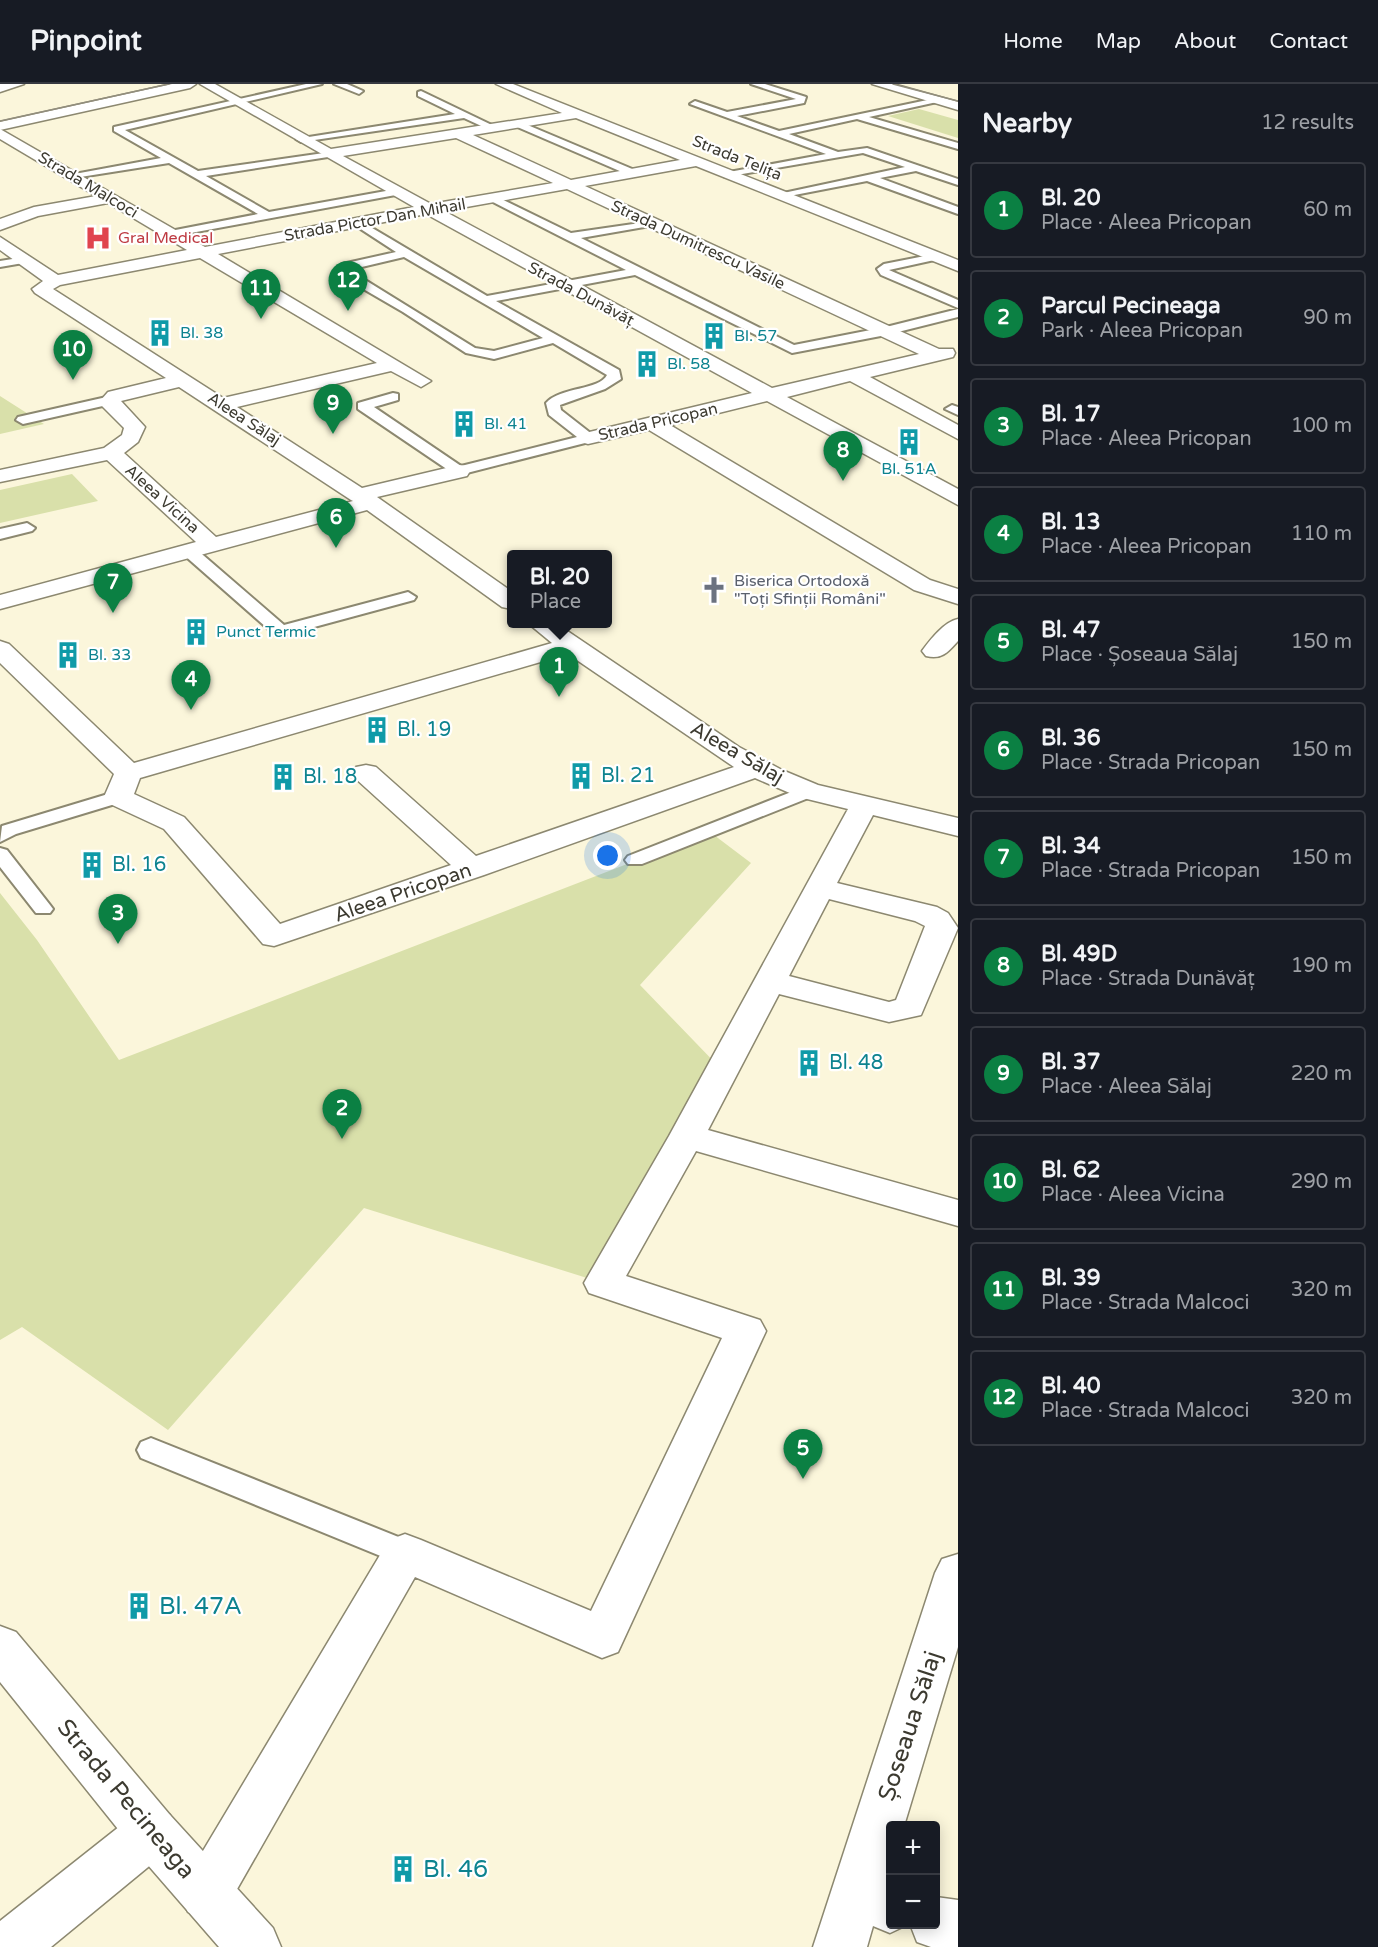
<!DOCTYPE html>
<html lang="en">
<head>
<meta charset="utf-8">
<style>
  :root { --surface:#171b24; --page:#242831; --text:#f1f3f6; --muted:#9ea1a6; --line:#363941; --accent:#0b8043 }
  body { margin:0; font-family:"Varela Round",sans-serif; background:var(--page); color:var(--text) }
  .controls { position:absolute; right:18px; bottom:18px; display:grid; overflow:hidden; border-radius:6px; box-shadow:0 3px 15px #0003 }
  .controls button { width:54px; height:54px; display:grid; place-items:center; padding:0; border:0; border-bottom:2px solid var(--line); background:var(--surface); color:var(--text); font:30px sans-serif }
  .you { position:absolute; left:608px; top:772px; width:21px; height:21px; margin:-15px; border:4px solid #fff; border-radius:50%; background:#1a73e8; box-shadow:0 0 0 9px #1a73e833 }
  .badge { display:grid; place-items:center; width:39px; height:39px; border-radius:50%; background:var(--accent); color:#fff; font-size:20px; font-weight:700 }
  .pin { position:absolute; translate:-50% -50px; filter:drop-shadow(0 2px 3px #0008) }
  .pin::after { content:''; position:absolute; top:32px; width:21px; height:18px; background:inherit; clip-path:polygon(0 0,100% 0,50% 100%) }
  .popup { position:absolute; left:507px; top:466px; width:105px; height:78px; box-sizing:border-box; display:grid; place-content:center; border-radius:6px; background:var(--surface); filter:drop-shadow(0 2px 4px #0005); font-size:20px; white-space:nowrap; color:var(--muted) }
  .popup b { font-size:22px; color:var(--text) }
  .popup::after { content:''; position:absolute; left:50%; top:100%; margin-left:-12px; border:12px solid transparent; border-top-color:var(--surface) }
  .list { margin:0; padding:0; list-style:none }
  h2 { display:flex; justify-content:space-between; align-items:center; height:78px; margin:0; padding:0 24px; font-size:26px }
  h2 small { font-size:20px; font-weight:400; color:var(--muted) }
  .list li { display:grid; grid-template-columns:39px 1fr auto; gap:18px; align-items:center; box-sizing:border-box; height:96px; margin:0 12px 12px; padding:0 12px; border:2px solid var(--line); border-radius:6px }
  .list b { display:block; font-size:22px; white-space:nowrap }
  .list p { margin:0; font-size:20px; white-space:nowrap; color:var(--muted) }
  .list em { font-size:20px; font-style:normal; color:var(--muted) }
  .map { position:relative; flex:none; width:958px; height:1863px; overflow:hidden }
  header { display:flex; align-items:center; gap:36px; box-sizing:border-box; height:84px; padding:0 30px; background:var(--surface); border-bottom:2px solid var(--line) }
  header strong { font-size:28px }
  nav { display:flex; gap:33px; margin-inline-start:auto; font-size:21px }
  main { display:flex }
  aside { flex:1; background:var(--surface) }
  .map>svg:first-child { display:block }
  .green { fill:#d9e0aa }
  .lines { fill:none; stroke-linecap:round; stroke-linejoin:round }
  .lane-casing { stroke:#8c8870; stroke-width:4 }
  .street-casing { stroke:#8c8870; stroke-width:3 }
  .secondary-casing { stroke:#8c8870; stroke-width:3 }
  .primary-casing { stroke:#8c8870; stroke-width:3 }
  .lane { fill:#fff; fill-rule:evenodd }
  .street { fill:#fff; fill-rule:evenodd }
  .secondary { fill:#fff; fill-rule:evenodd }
  .primary { fill:#fff; fill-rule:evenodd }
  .tram { stroke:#928e7d; stroke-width:1.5 }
  .labels { text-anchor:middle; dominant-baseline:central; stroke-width:4.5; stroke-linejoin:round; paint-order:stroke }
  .far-street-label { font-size:16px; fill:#3c3a30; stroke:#fff }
  .far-health-label { font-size:16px; fill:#be3a42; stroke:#fff; text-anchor:start }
  .far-culture-label { font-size:16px; fill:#0d838f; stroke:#fff; text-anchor:start }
  .far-worship-label { font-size:16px; fill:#5b616d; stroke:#fff; text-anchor:start }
  .culture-label { font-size:20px; fill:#0d838f; stroke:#fff; text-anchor:start }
  .street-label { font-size:20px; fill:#3c3a30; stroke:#fff }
  .near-culture-label { font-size:24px; fill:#0d838f; stroke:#fff; text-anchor:start }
  .near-street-label { font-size:24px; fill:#3c3a30; stroke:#fff }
</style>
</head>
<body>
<header>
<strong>Pinpoint</strong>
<nav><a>Home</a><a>Map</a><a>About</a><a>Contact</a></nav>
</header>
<main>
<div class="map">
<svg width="958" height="1863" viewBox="0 0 958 1863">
  <rect width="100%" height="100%" fill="#fbf6db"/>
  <!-- green -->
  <path class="green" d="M919,25l39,11v18l-70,-22z
    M0,312l44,28 -44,10z
    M72,390l26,27 -98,22v-33z
    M710,748l41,31 -111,122 82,85 -119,213 -239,-75 -196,222 -146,-103 -22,13v-447l37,47 82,120z"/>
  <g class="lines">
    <defs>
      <path id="lane" d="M306,0h16l-197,46 73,41 133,-19 2,2 -5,3 -122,19 63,36 128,-23 5,3 -1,2 -232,43 -4,-1v-4l93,-18 -89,-51 -95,15 -5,-3 92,-17 -47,-27v-4z
        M334,0h13l16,7 -4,3z
        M751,0h14l41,13 -2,6 -67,13 42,15 158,-33v4l-68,15 89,26v6l-101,-30 -68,15 49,18 29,-4 91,31v6l-42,-14 -36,7 78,29v7l-91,-33 -88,17 -5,-3 131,-28 -42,-14 -138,24v-4l4,-1 97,-18 -136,-50 5,-3 32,11 69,-13z
        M421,7l77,37 -8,2 -26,-12 -163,24 -5,-3 159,-25 -37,-18v-4z
        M518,37l119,50 1,2 -9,2 -114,-49 -2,-2z
        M493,111l78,38 83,-12 1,2 -5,3 -69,12 213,107 92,-18 72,-18v8l-72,18 -94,18 -157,-78 -139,26 123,69 2,9 -16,10 -45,16 1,5 32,25v6l-134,34 -5,-1 -96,-65v-6l35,-10 5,1v6l-24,7 87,59 116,-29 -28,-22 -3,-12c14,-16 54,-13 61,-28l-54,-32 -59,16 -28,-6 -63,-41 -62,-36 -4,-6 5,-6 54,-12 -43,-28v-4l4,-1 130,77 139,-26 -137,-70 -1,-2zM404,173l139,81 -49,13 -19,-3 -126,-78z
        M935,170l4,1v4l-50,11 69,30v8l-77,-33 -4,-6 7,-5z
        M25,173l6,3 -2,2 -29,5v-6z
        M111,312l7,4 -2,3 -93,21 -7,-4 2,-3z
        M952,321l6,2v8l-13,-6z
        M27,439l8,5 -3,3 -32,8v-10z
        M190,463l6,2 88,76 124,-33 8,5 -2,3 -133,36 -6,-1 -91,-80 -2,-3z
        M809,701l7,2 3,4 -3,4 -174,69h-14l-3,-4 3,-4z
        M118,707l10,6 -3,4 -109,33 -16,8 2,-16z
        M0,764l7,2 43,55 3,4 -3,4h-14l-36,-46z
        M151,1354l265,106 4,9 -4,9 -11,4 -264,-108 -4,-8 4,-8z"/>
      <path id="street" d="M0,0h24l-24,8z
        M200,0h15l116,65 231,-36 -66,-29h17l445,176v11l-262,-105 -111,20 354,163h14l2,4 -2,4 -83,20 88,48v14l-108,-58 -63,16 171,92v16l-191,-104 -97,24 260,155 28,9v15l-44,-14 -265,-160 -61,14 -7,-2 -3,-4 3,-4 171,-41 -326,-179 -208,40 213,127 -10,6 -30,-16 -154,36 125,81 97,-23 8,1 3,5 -3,5 -90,21 134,94v18l-9,-2 -135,-97 -367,99v-14l196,-53 -89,-82 -107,22v-12l104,-22 18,-13 2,-7 -22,-22 -1,-6 7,-8 58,-14 -131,-85 -3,-4 11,-8 -43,-31v-13l58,38 129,-25 -79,-47 -70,13 -38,14v-11l34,-12 62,-11 -96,-57v-10l205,118 209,-40zM576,34l104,42 -109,20 -98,-45zM456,54l97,45 -122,21 -88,-48zM567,105l352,165 -147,34 -328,-177zM200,174l177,105 -154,35 -170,-109 7,-4zM179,303l172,113 2,1 -137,36 -92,-84 14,-11 7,-15 -24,-26z
        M958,535v22c-10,11 -16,19 -32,15l-4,-5c9,-12 22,-29 36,-32z
        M529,540h28l182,123 43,23 36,15 140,33v18l-85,-21 -36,68 100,24 11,6 10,15 -37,87 -32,7 -110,-28 -71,136 250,70v26l-262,-75 -70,125 134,44 6,11 -148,321 -16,6 -187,-81 -191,335 -18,8 -18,-8 -8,-18 8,-18 201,-336 16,-6 16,6 170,71 131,-273 -133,-45 -5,-10 85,-147 179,-327 -49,-12 -44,-19 -271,97 -210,71 -11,-2 -99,-115 -56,-26 -4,-6 10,-23 -114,-111v-22l9,3 125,119 418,-120zM568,570l166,113 -258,89 -100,-89 -10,-2 -10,2 -4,6 4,6 95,86 -171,59 -96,-107 -50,-23 6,-16zM829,815l86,22 10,5 -29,74 -7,2 -100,-26z
        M152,1724l18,7 7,17 -7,17 -119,98h-51v-26l134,-106z"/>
      <path id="secondary" d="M872,0h21l65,18v8z
        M958,1470v93l-54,179h-14v42l-3,12 3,1v43h19l-19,9 -17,-7 -6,21h-54l122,-374 7,-14z
        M0,1542l16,6 154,183 103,113 8,19h-62l-85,-98 -134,-167z
        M936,1813l22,3v47h-27l-14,-5 -7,-18h26z"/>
      <path id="primary" d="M172,0h24l-6,4 -190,42v-8z"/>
    </defs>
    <!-- lane casing -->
    <use href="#lane" class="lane-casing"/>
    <!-- street casing -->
    <use href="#street" class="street-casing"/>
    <!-- secondary casing -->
    <use href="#secondary" class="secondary-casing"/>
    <!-- primary casing -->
    <use href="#primary" class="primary-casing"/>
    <!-- lane -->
    <use href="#lane" class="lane"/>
    <!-- street -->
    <use href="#street" class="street"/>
    <!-- secondary -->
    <use href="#secondary" class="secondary"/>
    <!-- primary -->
    <use href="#primary" class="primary"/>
    <!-- tram -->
    <path class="tram" d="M893,0l65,17
      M0,37l169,-37"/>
  </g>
  <!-- icons -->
  <defs>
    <symbol id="hospital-bare" viewBox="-9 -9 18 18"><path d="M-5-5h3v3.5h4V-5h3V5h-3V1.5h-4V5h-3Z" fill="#e0444e" stroke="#fff" stroke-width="2.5" paint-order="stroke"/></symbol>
    <symbol id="building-bare" viewBox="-9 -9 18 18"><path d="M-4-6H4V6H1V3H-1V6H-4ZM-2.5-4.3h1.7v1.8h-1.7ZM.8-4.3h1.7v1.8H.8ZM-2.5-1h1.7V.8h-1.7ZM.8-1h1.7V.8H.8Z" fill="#0f9aa8" stroke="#fff" stroke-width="2.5" paint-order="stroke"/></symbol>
    <symbol id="church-bare" viewBox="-9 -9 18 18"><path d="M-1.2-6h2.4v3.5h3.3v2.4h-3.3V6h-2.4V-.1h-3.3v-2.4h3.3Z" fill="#6b7280" stroke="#fff" stroke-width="2.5" paint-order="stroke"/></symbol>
  </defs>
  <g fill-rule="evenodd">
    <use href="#hospital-bare" x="79" y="135" width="38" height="38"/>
    <use href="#building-bare" x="141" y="230" width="38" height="38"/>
    <use href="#building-bare" x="695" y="233" width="38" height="38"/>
    <use href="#building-bare" x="628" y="261" width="38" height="38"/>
    <use href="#building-bare" x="445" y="321" width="38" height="38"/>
    <use href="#building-bare" x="890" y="339" width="38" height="38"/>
    <use href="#church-bare" x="695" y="487" width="38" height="38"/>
    <use href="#building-bare" x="177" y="529" width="38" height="38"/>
    <use href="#building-bare" x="49" y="552" width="38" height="38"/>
    <use href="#building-bare" x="358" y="627" width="38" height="38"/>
    <use href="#building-bare" x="562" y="673" width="38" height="38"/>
    <use href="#building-bare" x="264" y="674" width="38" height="38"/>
    <use href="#building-bare" x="73" y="762" width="38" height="38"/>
    <use href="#building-bare" x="790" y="960" width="38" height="38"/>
    <use href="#building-bare" x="120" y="1503" width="38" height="38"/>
    <use href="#building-bare" x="384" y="1766" width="38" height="38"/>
  </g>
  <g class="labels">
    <!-- far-street labels -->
    <g class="far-street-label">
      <text transform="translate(737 74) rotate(22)">Strada Telița</text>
      <text transform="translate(88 101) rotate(31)">Strada Malcoci</text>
      <text transform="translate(375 136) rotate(-10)">Strada Pictor Dan Mihail</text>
      <text transform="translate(698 161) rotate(25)">Strada Dumitrescu Vasile</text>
      <text transform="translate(581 210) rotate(28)">Strada Dunăvăț</text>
      <text transform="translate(244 335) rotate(33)">Aleea Sălaj</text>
      <text transform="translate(658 338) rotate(-13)">Strada Pricopan</text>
      <text transform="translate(162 415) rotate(42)">Aleea Vicina</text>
    </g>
    <!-- far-health labels -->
    <g class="far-health-label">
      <text x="118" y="154">Gral Medical</text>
    </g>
    <!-- far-culture labels -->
    <g class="far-culture-label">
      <text x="180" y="249">Bl. 38</text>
      <text x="734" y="252">Bl. 57</text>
      <text x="667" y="280">Bl. 58</text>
      <text x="484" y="340">Bl. 41</text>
      <text x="909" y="385" text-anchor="middle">Bl. 51A</text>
      <text x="216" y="548">Punct Termic</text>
      <text x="88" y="571">Bl. 33</text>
    </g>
    <!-- far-worship labels -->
    <g class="far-worship-label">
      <text x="734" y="497">Biserica Ortodoxă<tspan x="734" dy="18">"Toți Sfinții Români"</tspan></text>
    </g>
    <!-- culture labels -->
    <g class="culture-label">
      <text x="397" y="646">Bl. 19</text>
      <text x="601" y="692">Bl. 21</text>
      <text x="303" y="693">Bl. 18</text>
      <text x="112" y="781">Bl. 16</text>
      <text x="829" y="979">Bl. 48</text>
    </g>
    <!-- street labels -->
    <g class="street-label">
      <text transform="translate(737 669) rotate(30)">Aleea Sălaj</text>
      <text transform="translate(403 809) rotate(-19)">Aleea Pricopan</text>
    </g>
    <!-- near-culture labels -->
    <g class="near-culture-label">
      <text x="159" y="1522">Bl. 47A</text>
      <text x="423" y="1785">Bl. 46</text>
    </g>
    <!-- near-street labels -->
    <g class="near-street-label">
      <text transform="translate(910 1642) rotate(-72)">Șoseaua Sălaj</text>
      <text transform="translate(126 1715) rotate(50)">Strada Pecineaga</text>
    </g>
  </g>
</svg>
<div class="controls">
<button>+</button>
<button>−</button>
</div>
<div class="you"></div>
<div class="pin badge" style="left:559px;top:613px">1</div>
<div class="popup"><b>Bl. 20</b>Place</div>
<div class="pin badge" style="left:342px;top:1055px">2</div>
<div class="pin badge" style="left:118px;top:860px">3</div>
<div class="pin badge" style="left:191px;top:626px">4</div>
<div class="pin badge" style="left:803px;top:1395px">5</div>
<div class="pin badge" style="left:336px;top:464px">6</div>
<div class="pin badge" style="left:113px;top:529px">7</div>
<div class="pin badge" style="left:843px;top:397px">8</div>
<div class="pin badge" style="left:333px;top:350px">9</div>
<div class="pin badge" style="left:73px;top:296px">10</div>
<div class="pin badge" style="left:261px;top:235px">11</div>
<div class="pin badge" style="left:348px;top:227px">12</div>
</div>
<aside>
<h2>Nearby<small>12 results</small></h2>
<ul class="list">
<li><span class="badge">1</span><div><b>Bl. 20</b><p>Place · Aleea Pricopan</p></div><em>60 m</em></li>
<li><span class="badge">2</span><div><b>Parcul Pecineaga</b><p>Park · Aleea Pricopan</p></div><em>90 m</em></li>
<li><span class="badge">3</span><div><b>Bl. 17</b><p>Place · Aleea Pricopan</p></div><em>100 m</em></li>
<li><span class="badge">4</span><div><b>Bl. 13</b><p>Place · Aleea Pricopan</p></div><em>110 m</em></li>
<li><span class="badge">5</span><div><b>Bl. 47</b><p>Place · Șoseaua Sălaj</p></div><em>150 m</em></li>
<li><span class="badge">6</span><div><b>Bl. 36</b><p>Place · Strada Pricopan</p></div><em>150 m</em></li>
<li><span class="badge">7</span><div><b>Bl. 34</b><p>Place · Strada Pricopan</p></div><em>150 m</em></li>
<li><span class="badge">8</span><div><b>Bl. 49D</b><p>Place · Strada Dunăvăț</p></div><em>190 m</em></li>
<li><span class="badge">9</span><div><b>Bl. 37</b><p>Place · Aleea Sălaj</p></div><em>220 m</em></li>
<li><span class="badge">10</span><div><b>Bl. 62</b><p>Place · Aleea Vicina</p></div><em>290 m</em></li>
<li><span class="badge">11</span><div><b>Bl. 39</b><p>Place · Strada Malcoci</p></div><em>320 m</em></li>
<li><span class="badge">12</span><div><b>Bl. 40</b><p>Place · Strada Malcoci</p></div><em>320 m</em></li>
</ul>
</aside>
</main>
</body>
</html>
